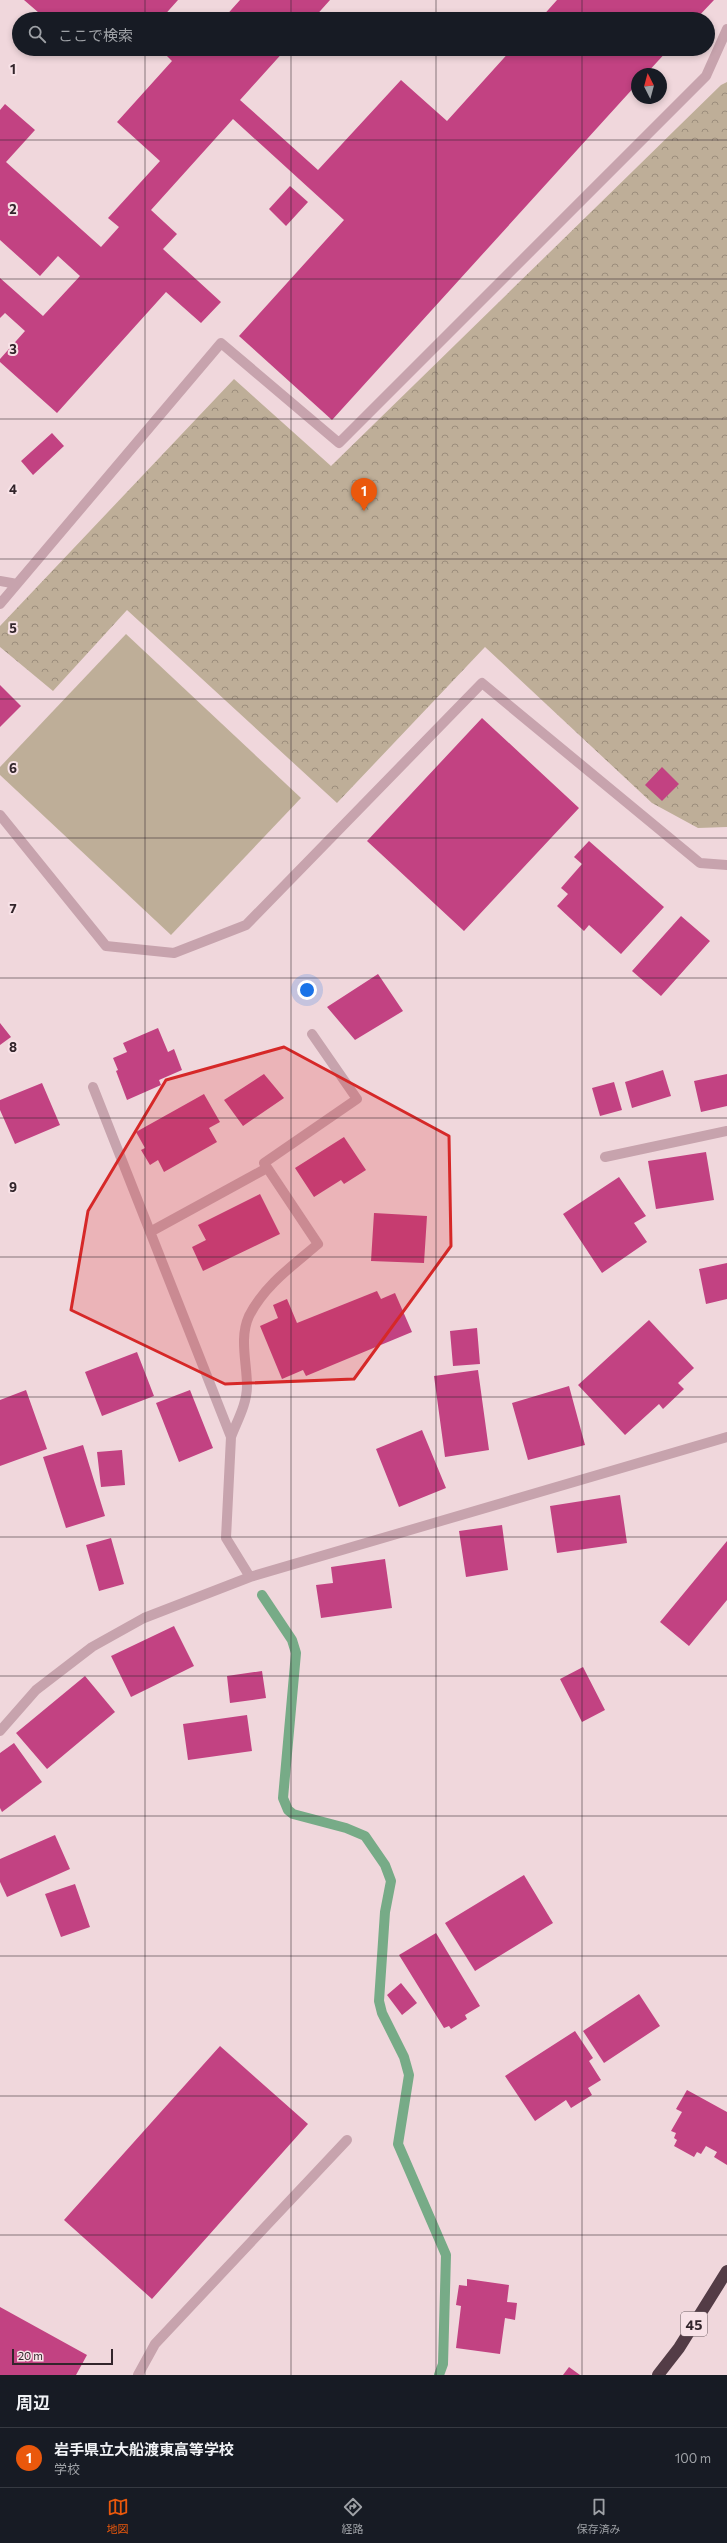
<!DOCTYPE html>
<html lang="ja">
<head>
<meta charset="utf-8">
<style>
  :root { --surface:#171b24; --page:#20242c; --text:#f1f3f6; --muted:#9ea1a6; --line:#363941; --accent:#ea580c }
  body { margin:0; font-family:Commissioner,"Noto Sans JP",sans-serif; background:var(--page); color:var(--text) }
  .compass { position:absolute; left:631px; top:68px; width:36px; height:36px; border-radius:50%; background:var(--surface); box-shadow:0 2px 6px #0003; rotate:354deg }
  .scale { position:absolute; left:12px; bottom:10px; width:101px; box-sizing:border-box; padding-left:4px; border:2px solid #32252b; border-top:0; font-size:11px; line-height:14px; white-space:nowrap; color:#32252b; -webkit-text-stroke:3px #f8e2e7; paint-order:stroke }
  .you { position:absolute; left:307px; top:990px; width:14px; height:14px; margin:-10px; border:3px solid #fff; border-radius:50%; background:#1a73e8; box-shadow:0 0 0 6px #1a73e833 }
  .badge { display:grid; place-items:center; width:26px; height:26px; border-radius:50%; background:var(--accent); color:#fff; font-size:13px; font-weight:700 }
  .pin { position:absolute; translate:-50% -33px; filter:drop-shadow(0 1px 2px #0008) }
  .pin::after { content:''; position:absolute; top:21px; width:14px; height:12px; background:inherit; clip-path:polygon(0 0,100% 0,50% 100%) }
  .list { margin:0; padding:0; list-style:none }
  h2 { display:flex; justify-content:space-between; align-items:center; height:52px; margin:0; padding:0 16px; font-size:17px }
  h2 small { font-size:13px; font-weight:400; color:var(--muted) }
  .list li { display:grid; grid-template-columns:26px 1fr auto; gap:12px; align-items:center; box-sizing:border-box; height:60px; padding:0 16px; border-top:1px solid var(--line) }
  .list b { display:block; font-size:15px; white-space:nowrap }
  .list p { margin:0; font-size:13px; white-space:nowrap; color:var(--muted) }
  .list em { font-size:13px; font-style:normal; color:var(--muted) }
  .icon { flex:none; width:22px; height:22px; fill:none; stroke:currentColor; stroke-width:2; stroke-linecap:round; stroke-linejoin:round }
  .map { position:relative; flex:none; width:727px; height:2375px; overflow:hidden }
  .search { position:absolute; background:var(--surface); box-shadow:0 2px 6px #0003; left:12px; right:12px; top:12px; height:44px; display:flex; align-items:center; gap:10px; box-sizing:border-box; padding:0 14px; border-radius:22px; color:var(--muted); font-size:15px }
  .sheet { height:112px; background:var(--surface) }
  nav { display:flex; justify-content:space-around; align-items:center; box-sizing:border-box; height:56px; border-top:1px solid var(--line); background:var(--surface); font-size:11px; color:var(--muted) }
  nav a { display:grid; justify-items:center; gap:2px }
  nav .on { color:var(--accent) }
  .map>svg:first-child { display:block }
  .park { fill:url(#park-crowns) }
  .pitch { fill:#beae98 }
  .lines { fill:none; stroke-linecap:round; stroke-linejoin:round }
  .stream { stroke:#77ab87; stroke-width:10 }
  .building { fill:#c24282 }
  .lane { stroke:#c7a3ad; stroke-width:10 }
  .street { stroke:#c7a3ad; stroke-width:10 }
  .highway { stroke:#533c46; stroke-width:12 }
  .marked { fill:#d62828; fill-opacity:0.2; stroke:#d62828; stroke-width:3; stroke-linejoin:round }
  .grid { fill:none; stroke:#32252b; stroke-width:1; stroke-opacity:0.55 }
  .labels { text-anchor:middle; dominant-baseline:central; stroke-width:4; stroke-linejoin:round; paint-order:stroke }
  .shield { fill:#f8e2e7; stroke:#6d5e63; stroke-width:1 }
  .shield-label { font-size:14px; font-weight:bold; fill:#32252b }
  .grid-label { font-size:13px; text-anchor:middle; font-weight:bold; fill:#32252b; stroke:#f8e2e7; stroke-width:4; stroke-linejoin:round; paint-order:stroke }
</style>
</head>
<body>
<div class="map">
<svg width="727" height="2375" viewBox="0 0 727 2375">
  <defs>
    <pattern id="park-crowns" width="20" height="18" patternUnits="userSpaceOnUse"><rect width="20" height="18" fill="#beae98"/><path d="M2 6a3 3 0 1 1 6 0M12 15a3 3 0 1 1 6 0" fill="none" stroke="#9b8d7c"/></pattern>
  </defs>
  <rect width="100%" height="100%" fill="#f0d7dc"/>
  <!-- park -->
  <path class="park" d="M727,82v745l-29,1 -46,-25 -167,-156 -148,156 -210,-193 -74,81 -53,-44v-21l234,-247 97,87 390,-381z"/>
  <!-- pitch -->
  <path class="pitch" d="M126,634l175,164 -130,137 -171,-160v-8z"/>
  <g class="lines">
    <!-- stream -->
    <path class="stream" d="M262,1595l30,45 4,13 -13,145 5,12 5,4 53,14 19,8 20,29 6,16 -6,31 -6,89 3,12 22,44 5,18 -11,69 48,111 -3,109 -4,11"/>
  </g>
  <!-- building -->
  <path class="building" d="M24,0h154l-17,19h-115z
    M240,0h90l-17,19h-90z
    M557,0h157l-18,19h-156z
    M95,49h14l-6,7z
    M160,49l34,2 2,-2h90l-46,51 78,70 83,-90 46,41 65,-72h157l-23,25h-9v10l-305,336 -93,-84 105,-116 -111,-101 -82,91 26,24 -14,15 58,53 -20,21 -35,-31 -109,121 -57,-51v-3l25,-28 -20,-18 -5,5v-40l43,38 37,-40 -22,-20 -18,20 -40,-36v-130l5,-6 30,26 -29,32 95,85 18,-20 -11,-9 52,-57 -43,-39 55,-61z
    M290,186l18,16 -22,24 -17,-17z
    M52,433l12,13 -31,29 -12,-14z
    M0,685l21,21 -21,21z
    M482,718l97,90 -115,123 -97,-90z
    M662,767l17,17 -17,17 -17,-16z
    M589,841l75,66 -43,47 -32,-29 -5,6 -27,-25 11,-12 -7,-6 21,-24 -8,-7z
    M681,916l29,25 -49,55 -29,-25z
    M378,974l25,37 -48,29 -28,-33z
    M0,1023l11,14 -11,8z
    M158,1028l10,24 6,-3 8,21 -23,10 2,5 -34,15 -11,-29 2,-1 -5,-12 14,-6 -4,-9z
    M663,1070l8,26 -39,12 -7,-26z
    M264,1074l20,24 -41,28 -19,-26z
    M727,1074v32l-26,6 -7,-31z
    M614,1082l8,28 -22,6 -8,-28z
    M42,1083l18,42 -45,19 -15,-34v-10z
    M204,1094l16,28 -11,6 8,14 -53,30 -6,-12 -8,5 -9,-15 4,-2 -9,-16z
    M344,1137l22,33 -22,14 -3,-4 -27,17 -19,-29z
    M706,1152l8,48 -58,9 -8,-48z
    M619,1177l27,39 -12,7 13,19 -45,31 -39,-59z
    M260,1194l20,40 -77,37 -11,-24 14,-7 -8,-15z
    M374,1213l53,3 -3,47 -53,-2z
    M727,1263v36l-21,5 -7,-35z
    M377,1291l4,8 14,-6 17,39 -106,44 -3,-6 -21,9 -22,-53 18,-8 -5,-13 14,-6 10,24z
    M649,1320l45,48 -16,15 6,6 -21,20 -4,-5 -34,31 -47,-50z
    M477,1328l3,36 -27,2 -3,-35z
    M137,1352l17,44 -52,20 -17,-44z
    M478,1370l11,80 -44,7 -11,-81z
    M569,1386l16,59 -57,15 -16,-57z
    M26,1390l21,59 -47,17v-66z
    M190,1390l23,58 -34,14 -23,-59z
    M422,1430l24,58 -47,19 -23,-58z
    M83,1445l22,71 -39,12 -23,-71z
    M122,1450l3,35 -24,2 -4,-35z
    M620,1495l7,48 -70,10 -7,-47z
    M502,1525l6,45 -42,7 -7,-46z
    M111,1538l13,46 -25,7 -13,-46z
    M727,1541v59l-38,46 -29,-24z
    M385,1559l7,49 -71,10 -5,-33 17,-2 -2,-16z
    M174,1626l20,40 -63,31 -20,-41z
    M583,1667l22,43 -23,12 -22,-43z
    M262,1671l4,27 -36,5 -3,-27z
    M85,1676l30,36 -68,57 -31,-36z
    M247,1715l5,36 -64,9 -5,-36z
    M14,1743l28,39 -40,30 -2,-4v-55z
    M55,1835l15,34 -63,28 -7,-15v-23z
    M524,1875l29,48 -78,48 -30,-48z
    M75,1884l15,43 -29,10 -16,-43z
    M436,1933l44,73 -15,9 2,4 -16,10 -2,-3 -5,2 -45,-73z
    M401,1983l16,20 -15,12 -15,-20z
    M639,1994l21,32 -56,37 -21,-32z
    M575,2031l18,27 -4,3 12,19 -13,8 4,7 -21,13 -5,-8 -31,21 -30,-45z
    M220,2046l88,78 -156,175 -88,-79z
    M687,2090l40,22v53l-13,-8 3,-5 -11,-6 -5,8 -4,-2 -3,5 -20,-11 3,-6 -3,-2 2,-5 -5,-2 11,-19 -6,-3z
    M467,2279l42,6 -2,17 10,1 -2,17 -10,-2 -5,36 -44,-6 5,-42 -5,-1 3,-20 8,1z
    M0,2307l87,48 -11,20h-76z
    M569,2367l11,8h-17z"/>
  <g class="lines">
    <!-- lane -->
    <path class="lane" d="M0,581l17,3
      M0,604l221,-261 118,100 367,-367 21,-47
      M0,815l106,131 68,7 72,-28 236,-242 218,180 27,2
      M138,2375l17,-31 192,-204"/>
    <!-- street -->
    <path class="street" d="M93,1087l138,350 -5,101 24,39
      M605,1157l122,-26
      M150,1232l117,-64
      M231,1437c6,-16 16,-33 16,-51 0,-23 -8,-48 2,-70 15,-30 43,-50 69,-72l-54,-81 93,-64 -45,-65
      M0,1731l36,-41 56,-43 52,-29 106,-41 477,-140"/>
    <!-- highway -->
    <path class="highway" d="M658,2375l21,-27 48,-77"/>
  </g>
  <!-- marked area -->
  <path class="marked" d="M284,1047l165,89 2,110 -97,133 -129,5 -154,-74 17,-99 78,-131z"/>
  <!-- grid -->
  <path class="grid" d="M145,0v19M291,0v19M436,0v19M582,0v19M145,49v2326M291,49v2326M436,49v2326M582,49v2326M0,140h727M0,279h727M0,419h727M0,559h727M0,699h727M0,838h727M0,978h727M0,1118h727M0,1257h727M0,1397h727M0,1537h727M0,1676h727M0,1816h727M0,1956h727M0,2096h727M0,2235h727"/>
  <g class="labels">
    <!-- shield labels -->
    <rect class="shield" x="681" y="2312" width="26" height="24" rx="3"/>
    <g class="shield-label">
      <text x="694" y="2324">45</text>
    </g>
  </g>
  <g class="grid-label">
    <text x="13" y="74">1</text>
    <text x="13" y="214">2</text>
    <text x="13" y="354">3</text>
    <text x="13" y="494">4</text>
    <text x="13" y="633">5</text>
    <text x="13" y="773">6</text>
    <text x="13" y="913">7</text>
    <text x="13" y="1052">8</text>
    <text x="13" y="1192">9</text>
  </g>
</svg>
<svg class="compass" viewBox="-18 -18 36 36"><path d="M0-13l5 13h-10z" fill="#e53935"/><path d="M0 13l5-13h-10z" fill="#9ea1a6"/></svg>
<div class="scale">20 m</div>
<div class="you"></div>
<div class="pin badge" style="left:364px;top:511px">1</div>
<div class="search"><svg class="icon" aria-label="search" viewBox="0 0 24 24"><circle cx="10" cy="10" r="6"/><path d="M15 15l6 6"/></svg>ここで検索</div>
</div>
<section class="sheet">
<h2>周辺<small></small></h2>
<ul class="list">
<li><span class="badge">1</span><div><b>岩手県立大船渡東高等学校</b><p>学校</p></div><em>100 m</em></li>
</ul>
</section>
<nav>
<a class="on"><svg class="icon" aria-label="map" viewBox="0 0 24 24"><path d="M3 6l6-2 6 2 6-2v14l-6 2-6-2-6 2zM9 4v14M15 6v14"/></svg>地図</a>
<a><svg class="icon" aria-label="directions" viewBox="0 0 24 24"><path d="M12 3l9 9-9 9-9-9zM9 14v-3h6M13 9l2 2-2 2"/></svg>経路</a>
<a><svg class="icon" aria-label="saved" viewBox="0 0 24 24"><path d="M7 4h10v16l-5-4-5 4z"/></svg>保存済み</a>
</nav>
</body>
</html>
